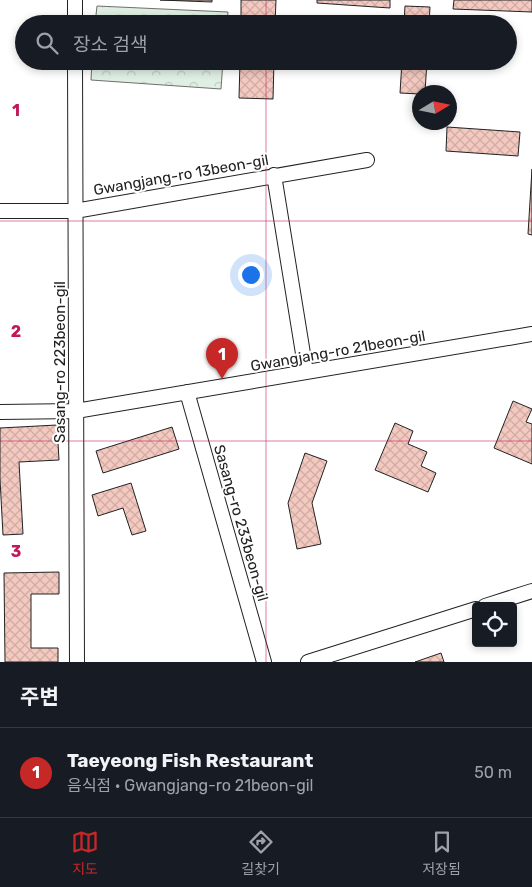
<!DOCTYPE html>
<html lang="ko">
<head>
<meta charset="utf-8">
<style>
  :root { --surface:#171b24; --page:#20242c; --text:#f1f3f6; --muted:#9ea1a6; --line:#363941; --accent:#c62828 }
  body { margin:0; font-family:Rubik,"Noto Sans KR",sans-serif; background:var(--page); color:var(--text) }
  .controls { position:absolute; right:15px; bottom:15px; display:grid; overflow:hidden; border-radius:5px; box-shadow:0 2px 8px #0003 }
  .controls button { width:45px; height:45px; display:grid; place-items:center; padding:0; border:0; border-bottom:1px solid var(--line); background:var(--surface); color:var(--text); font:25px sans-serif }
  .compass { position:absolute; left:412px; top:85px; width:45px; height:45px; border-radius:50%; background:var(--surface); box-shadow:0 2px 8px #0003; rotate:80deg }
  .you { position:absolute; left:250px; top:274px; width:18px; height:18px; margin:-12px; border:4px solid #fff; border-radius:50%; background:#1a73e8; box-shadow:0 0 0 8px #1a73e833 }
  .badge { display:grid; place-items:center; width:32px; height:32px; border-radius:50%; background:var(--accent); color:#fff; font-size:16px; font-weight:700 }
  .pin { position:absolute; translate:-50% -41px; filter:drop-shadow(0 1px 2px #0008) }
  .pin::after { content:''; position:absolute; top:26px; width:18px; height:15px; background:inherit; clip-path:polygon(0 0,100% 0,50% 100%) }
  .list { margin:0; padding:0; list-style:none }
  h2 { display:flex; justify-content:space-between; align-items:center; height:65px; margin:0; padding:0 20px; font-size:21px }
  h2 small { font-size:16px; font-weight:400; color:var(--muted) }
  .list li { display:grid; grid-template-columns:32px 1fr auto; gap:15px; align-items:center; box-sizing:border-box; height:90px; padding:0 20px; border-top:1px solid var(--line) }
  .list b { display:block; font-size:19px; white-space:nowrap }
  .list p { margin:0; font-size:16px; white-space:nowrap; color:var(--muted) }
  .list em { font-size:16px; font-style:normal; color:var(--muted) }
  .icon { flex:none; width:28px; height:28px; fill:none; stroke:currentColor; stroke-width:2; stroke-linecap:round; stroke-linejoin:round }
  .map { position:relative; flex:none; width:532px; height:662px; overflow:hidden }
  .search { position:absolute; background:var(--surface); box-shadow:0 2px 8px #0003; left:15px; right:15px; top:15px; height:55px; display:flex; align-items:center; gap:12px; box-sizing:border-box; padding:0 18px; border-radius:28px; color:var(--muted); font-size:19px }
  .sheet { height:155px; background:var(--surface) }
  nav { display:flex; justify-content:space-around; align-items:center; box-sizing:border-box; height:70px; border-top:1px solid var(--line); background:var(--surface); font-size:14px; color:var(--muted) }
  nav a { display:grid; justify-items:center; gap:2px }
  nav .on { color:var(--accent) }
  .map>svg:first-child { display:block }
  .park { fill:url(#park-crowns); stroke:#6f6f6f }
  .building { fill:url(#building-cross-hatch); stroke:#222 }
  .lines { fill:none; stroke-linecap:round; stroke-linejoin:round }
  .street-casing { stroke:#222; stroke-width:16 }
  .street { stroke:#fff; stroke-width:14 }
  .grid { fill:none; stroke:#c2185b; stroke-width:1; stroke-opacity:0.55 }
  .labels { text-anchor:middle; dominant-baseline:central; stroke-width:4; stroke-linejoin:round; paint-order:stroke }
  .street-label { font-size:15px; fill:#222; stroke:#fff }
  .grid-label { font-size:16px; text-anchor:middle; font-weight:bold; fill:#c2185b; stroke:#fff; stroke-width:4; stroke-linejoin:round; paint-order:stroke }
</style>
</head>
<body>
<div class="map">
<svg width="532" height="662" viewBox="0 0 532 662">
  <defs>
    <pattern id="park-crowns" width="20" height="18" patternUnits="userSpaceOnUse" patternTransform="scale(1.25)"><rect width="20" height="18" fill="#e0efe3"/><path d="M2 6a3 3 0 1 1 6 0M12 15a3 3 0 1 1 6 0" fill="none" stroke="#c0cdc2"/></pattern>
    <pattern id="building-cross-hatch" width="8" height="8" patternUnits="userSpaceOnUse" patternTransform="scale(1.25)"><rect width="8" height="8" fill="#f3c9c0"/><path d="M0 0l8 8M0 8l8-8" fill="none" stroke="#d0aca5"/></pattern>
  </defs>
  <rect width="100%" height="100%" fill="#fff"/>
  <!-- park -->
  <path class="park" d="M97,6l131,6 -1,12h-132z
    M92,61h131l-2,28 -130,-9z"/>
  <!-- building -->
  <path class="building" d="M160,0h52v2z
    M241,0h35l-1,24h-34z
    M317,0h73v8l-73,-5z
    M454,0h78v12l-79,-3z
    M405,6l25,1 -1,17h-25z
    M240,61h34l-1,38 -34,-1z
    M402,61h25l-2,31h-5v2l-20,-1z
    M447,127l73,5 -2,24 -72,-5z
    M532,169v66l-4,-1z
    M513,401l19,8 -6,13 6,2v40l-38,-16z
    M395,423l18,8 -5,13 19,8 -6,14 15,7 -8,19 -53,-22z
    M57,425l2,35 -40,2 4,72 -20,1 -3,-56v-51z
    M172,427l7,22 -76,24 -7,-22z
    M305,453l22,8 -15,42 9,41 -24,5 -9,-46z
    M131,483l15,48 -14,4 -9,-27 -25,8 -6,-21z
    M59,572v22h-28v54h27v14h-53l-1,-89z
    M441,653l3,9h-29z"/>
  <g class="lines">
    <defs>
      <path id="street" d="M75,0v24
        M75,61l2,601
        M274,175l32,197
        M0,211h75l292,-51
        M187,392l77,270
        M0,412l76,-1 456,-77
        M485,606l47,-15
        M308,662l168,-53"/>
    </defs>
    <!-- street casing -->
    <use href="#street" class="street-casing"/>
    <!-- street -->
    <use href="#street" class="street"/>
  </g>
  <!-- grid -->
  <path class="grid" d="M266,0v24M266,61v601M0,221h532M0,441h532"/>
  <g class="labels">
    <!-- street labels -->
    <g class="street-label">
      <text transform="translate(181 175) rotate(-10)">Gwangjang-ro 13beon-gil</text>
      <text transform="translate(338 351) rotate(-10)">Gwangjang-ro 21beon-gil</text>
      <text transform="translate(60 362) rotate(-90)">Sasang-ro 223beon-gil</text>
      <text transform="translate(241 523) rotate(74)">Sasang-ro 233beon-gil</text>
    </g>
  </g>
  <g class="grid-label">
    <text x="16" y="116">1</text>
    <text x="16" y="337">2</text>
    <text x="16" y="557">3</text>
  </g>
</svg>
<div class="controls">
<button><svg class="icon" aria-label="locate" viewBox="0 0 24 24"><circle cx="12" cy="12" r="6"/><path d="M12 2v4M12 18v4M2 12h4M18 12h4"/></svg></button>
</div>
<svg class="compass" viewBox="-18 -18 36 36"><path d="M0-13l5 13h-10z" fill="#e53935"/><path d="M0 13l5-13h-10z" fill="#9ea1a6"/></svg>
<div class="you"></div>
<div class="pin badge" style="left:222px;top:379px">1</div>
<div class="search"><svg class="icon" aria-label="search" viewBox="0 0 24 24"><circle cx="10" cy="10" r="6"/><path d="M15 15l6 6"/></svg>장소 검색</div>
</div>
<section class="sheet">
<h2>주변<small></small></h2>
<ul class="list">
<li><span class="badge">1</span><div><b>Taeyeong Fish Restaurant</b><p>음식점 · Gwangjang-ro 21beon-gil</p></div><em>50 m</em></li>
</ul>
</section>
<nav>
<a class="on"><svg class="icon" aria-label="map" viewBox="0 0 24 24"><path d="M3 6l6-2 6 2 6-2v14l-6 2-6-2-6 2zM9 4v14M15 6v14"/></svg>지도</a>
<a><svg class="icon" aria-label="directions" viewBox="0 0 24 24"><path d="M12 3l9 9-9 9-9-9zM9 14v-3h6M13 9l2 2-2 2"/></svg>길찾기</a>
<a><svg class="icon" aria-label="saved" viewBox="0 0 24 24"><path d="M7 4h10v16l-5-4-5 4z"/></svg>저장됨</a>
</nav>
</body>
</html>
